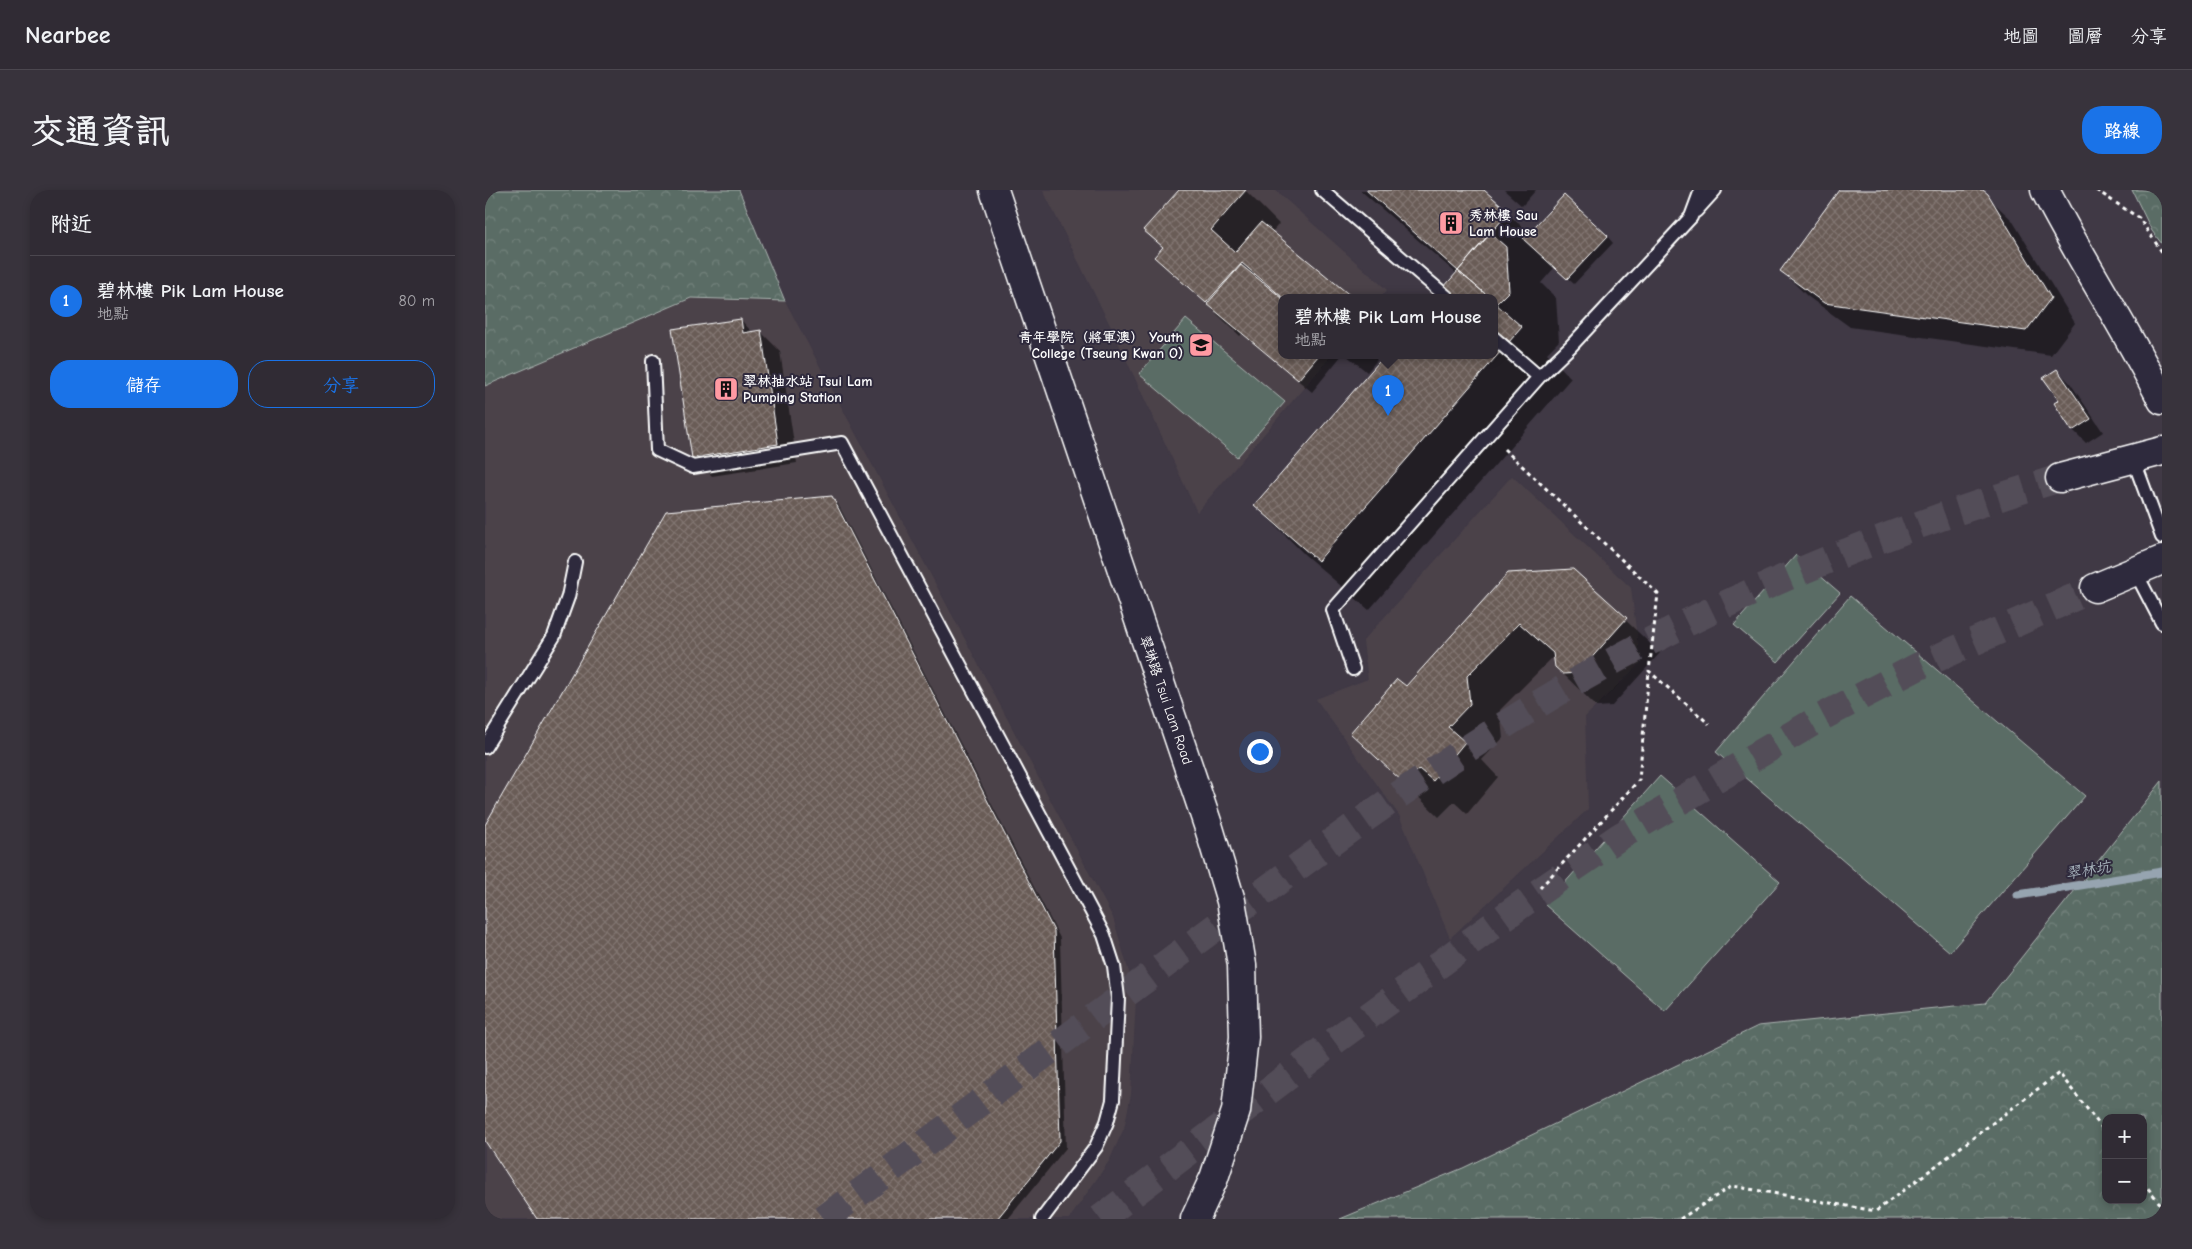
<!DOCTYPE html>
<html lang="zh-TW">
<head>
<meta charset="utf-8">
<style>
  :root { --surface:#302b34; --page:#38333c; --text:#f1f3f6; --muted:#a8a7ac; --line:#4b474f; --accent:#1a73e8 }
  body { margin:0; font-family:"Comic Neue","LXGW WenKai TC",sans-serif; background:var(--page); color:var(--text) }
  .controls { position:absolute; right:15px; bottom:15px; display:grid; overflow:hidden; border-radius:10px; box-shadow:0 2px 8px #0003 }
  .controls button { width:45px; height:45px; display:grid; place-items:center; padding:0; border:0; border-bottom:1px solid var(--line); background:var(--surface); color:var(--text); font:25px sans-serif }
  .you { position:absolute; left:774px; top:561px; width:18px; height:18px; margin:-12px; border:4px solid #fff; border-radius:50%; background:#1a73e8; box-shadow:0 0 0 8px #1a73e833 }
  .badge { display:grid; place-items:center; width:32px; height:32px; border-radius:50%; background:var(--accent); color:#fff; font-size:16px; font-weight:700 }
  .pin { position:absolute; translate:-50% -41px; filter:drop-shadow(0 1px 2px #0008) }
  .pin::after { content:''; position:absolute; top:26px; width:18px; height:15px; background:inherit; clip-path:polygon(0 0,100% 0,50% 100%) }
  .popup { position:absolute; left:793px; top:104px; width:220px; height:65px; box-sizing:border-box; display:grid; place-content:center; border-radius:10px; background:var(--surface); filter:drop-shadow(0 1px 4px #0005); font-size:16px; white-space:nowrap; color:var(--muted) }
  .popup b { font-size:19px; color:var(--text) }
  .popup::after { content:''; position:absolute; left:50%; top:100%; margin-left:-10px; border:10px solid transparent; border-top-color:var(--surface) }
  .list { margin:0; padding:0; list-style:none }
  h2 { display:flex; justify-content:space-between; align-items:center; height:65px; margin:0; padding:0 20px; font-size:21px }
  h2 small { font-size:16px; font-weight:400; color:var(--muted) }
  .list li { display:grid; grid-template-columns:32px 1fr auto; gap:15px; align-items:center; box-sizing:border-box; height:90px; padding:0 20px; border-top:1px solid var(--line) }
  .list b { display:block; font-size:19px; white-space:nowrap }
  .list p { margin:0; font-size:16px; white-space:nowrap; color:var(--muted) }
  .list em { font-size:16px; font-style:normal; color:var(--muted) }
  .actions { display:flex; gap:10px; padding:15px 20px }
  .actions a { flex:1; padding:11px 0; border:1px solid var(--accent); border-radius:20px; text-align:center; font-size:18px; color:var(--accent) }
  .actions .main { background:var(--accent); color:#fff }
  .map { position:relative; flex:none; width:1677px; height:1029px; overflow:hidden; border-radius:20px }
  header { display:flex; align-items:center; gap:30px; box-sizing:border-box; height:70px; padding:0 25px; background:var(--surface); border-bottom:1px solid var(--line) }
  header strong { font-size:24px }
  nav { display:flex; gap:28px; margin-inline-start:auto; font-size:18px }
  .intro { display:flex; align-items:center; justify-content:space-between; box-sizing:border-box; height:120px; padding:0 30px }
  h1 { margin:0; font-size:35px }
  .button { padding:12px 22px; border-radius:20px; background:var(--accent); color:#fff; font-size:18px; font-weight:700 }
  main { display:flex; gap:30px; padding:0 30px }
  aside { flex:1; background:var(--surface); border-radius:20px; box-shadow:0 2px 8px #0003 }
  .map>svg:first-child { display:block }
  .built { fill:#4c434a }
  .forest { fill:url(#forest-crowns); stroke:#acb6b2; fill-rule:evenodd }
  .garden { fill:#5a6c65; stroke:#acb6b2 }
  .shadow { fill:#0007 }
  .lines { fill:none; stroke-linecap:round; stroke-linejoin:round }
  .stream { stroke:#96a4b0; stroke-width:9 }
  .building { fill:url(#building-cross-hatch); stroke:#fff }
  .highway-tunnel { stroke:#534d58; stroke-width:28; stroke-dasharray:28 14; stroke-linecap:butt }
  .lane-casing { stroke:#fff; stroke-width:16 }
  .secondary-casing { stroke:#fff; stroke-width:31 }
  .primary-casing { stroke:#fff; stroke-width:31 }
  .highway-casing { stroke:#fff; stroke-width:31 }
  .path { stroke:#fff; stroke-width:3; stroke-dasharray:4 4; stroke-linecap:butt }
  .lane { stroke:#2f2a3d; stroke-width:12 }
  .secondary { stroke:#2f2a3d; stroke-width:28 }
  .primary { stroke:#2f2a3d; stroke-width:28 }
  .highway { stroke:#2f2a3d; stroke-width:28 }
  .labels { text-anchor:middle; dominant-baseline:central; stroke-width:4; stroke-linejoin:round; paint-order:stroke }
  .poi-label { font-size:14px; font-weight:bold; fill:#fff; stroke:#2f2a3d; text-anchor:start }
  .street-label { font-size:14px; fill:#fff; stroke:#2f2a3d }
  .water-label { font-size:15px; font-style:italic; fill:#a8b4bd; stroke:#2f2a3d }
</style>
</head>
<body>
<header>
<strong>Nearbee</strong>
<nav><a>地圖</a><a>圖層</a><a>分享</a></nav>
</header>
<div class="intro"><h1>交通資訊</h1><a class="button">路線</a></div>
<main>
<aside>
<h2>附近<small></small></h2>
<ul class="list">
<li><span class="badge">1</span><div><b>碧林樓 Pik Lam House</b><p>地點</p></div><em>80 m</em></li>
</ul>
<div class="actions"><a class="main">儲存</a><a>分享</a></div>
</aside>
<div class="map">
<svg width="1677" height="1029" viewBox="0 0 1677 1029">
  <defs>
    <pattern id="forest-crowns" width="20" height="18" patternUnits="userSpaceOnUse" patternTransform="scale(1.25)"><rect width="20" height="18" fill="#5a6c65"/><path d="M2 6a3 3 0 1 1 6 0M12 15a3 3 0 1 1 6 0" fill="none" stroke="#73827c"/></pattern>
    <pattern id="building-cross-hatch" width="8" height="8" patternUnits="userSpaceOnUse" patternTransform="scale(1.25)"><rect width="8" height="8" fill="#695b57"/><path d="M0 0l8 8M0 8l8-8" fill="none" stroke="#807470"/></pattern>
  </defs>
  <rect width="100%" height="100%" fill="#403945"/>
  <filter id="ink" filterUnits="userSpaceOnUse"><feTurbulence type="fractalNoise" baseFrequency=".02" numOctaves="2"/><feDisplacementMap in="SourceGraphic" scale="10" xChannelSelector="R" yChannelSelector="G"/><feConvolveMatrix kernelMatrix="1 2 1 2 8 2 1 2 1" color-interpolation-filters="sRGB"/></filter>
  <g filter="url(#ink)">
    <!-- built -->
    <path class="built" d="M558,0h232l112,100 -6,7h-99v58h50l-135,157 -82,-177z
      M206,108l94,3 328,617 23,78 -5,98 -7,34 -15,33 -40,58h-584v-833z
      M1027,286l119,112 9,75 -55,54 3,92 -138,129 -51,-123 -83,-116 52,-20 -5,-38z"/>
    <!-- forest -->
    <path class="forest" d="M0,0h254l46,111 -94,-3 -206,88z
      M1647,0h30v54l-10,-13z
      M1677,591v438h-822l123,-51 295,-142 227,-23zM1621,928h37v82h-37z"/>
    <!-- garden -->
    <path class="garden" d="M701,129l99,83 -48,55 -98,-83z
      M1311,365l44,38 -62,69 -44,-37z
      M1365,406l235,200 -135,156 -234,-200z
      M1175,586l120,106 -115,129 -120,-106z"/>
    <!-- shadow -->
    <path class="shadow" d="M696,0h64l34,34 -7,8 78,65h-68v58h60l-30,37 -70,-58 -2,2 -84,-80 8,-8 -19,-18z
      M875,0h122l48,44 77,2 6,7 -39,41 -19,-17 -14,16 15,15 3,43 -12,12 24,25 -202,232 -64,-55 -50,-50 131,-150h108v-58h-58l21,-23z
      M1019,0h32l-14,16z
      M1355,0h140l32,30 63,103 -24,32 -201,-28 -43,-31 -25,-25z
      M256,130l12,13 8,-1 19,19 17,112 -85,13 -19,-19z
      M861,165h35l-14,17z
      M1572,180l13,13 33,49 -17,11 -13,-13 -18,-26 5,-4z
      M347,308l6,6 222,434 6,210 -58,71h-470l-53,-81v-311z
      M1088,380l87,83 -48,53 -15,1 -41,-40 -1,-12 -55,55 3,28 -21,22 16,17 -31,37 -13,-12 -15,15 -87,-84 54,-45z"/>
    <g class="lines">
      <!-- stream -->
      <path class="stream" d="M1533,705l144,-23"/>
    </g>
    <!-- building -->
    <path class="building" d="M694,0h67l-35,40 24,22 26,-30 91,75h-70l-40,-34 -36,40 -52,-46 9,-10 -20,-17z
      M881,0h118l25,22 -51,59z
      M1354,0h144l5,4 63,104 -25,33 -202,-28 -44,-32z
      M1079,5l44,41 -41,43 -44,-40z
      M1005,43l16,14 3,44 -13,13 -2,-7h-5l-31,-26z
      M756,75l41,33v57h37l-21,25 -91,-76z
      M973,81l31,26h-54z
      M1009,112l28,25 -204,234 -64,-56 131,-150h109z
      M256,129l2,14 18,-3 17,114 -86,14 -20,-129z
      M1572,179l34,50 -19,12 -18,-28 5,-3 -16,-22z
      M347,306l222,435 6,210 -63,78h-460l-52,-78v-316l181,-314z
      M1088,379l54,49 -49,55 -15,1 -8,-7 -2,-14 -34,-30 -52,53 3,28 -22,23 17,15 -32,39 -14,-12 -14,15 -55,-51 47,-54 9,7 102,-113z"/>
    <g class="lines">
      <!-- highway-tunnel -->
      <path class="highway-tunnel" d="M339,1029c125,-93 249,-186 374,-279 137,-101 274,-203 424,-284 140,-75 287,-132 438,-178
        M615,1029l229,-174 200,-146 90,-62 203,-120 97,-51 176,-78"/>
      <defs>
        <path id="lane" d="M837,0l125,107
          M1211,21l19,-21
          M1009,148l45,39 31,-30 121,-130 10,-27
          M168,171l4,89 36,17 149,-24 262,492 10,31 4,32 -5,102 -6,22 -11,25 -54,72
          M1648,268l29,79
          M1650,381l27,52
          M868,479l-20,-59 206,-233
          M0,557l69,-111 14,-39 7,-35"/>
        <path id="secondary" d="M509,0l215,638 22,73 3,17 8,47 2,72 -8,74 -22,67 -19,41"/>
        <path id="primary" d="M1560,0c36,71 81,138 117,210"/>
        <path id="highway" d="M1575,288l102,-27
          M1610,398l67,-28"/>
      </defs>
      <!-- lane casing -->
      <use href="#lane" class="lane-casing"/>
      <!-- secondary casing -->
      <use href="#secondary" class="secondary-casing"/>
      <!-- primary casing -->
      <use href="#primary" class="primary-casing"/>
      <!-- highway casing -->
      <use href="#highway" class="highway-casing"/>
      <!-- path -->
      <path class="path" d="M1611,0l43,28 23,34
        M1019,259l154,145 -9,77 60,53
        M1055,698l99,-108 10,-109
        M1658,992l19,24
        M1195,1029l52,-33 144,25 183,-138 47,60"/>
      <!-- lane -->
      <use href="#lane" class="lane"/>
      <!-- secondary -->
      <use href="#secondary" class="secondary"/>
      <!-- primary -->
      <use href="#primary" class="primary"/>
      <!-- highway -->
      <use href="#highway" class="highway"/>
    </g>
  </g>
  <!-- icons -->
  <defs>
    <symbol id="building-square" viewBox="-11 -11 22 22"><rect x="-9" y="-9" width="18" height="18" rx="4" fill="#ff9aa2" stroke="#2f2a3d"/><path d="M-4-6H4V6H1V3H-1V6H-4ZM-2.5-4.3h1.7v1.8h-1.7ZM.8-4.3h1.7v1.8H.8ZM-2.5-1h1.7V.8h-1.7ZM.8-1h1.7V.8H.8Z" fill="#111"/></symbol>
    <symbol id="university-square" viewBox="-11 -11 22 22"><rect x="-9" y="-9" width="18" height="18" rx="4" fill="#ff9aa2" stroke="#2f2a3d"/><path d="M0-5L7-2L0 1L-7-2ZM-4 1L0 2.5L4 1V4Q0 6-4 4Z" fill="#111"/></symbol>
  </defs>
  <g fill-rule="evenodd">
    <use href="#building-square" x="952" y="19" width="28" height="28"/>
    <use href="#university-square" x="702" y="141" width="28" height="28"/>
    <use href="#building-square" x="227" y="185" width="28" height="28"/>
  </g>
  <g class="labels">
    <!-- poi labels -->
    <g class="poi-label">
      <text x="984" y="25">秀林樓 Sau<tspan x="984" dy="16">Lam House</tspan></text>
      <text x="698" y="147" text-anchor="end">青年學院（將軍澳） Youth<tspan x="698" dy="16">College (Tseung Kwan O)</tspan></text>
      <text x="258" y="191">翠林抽水站 Tsui Lam<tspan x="258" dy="16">Pumping Station</tspan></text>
    </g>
    <!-- street labels -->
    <g class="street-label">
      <text transform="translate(681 510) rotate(71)">翠琳路 Tsui Lam Road</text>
    </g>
    <!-- water labels -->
    <g class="water-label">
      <text transform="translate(1603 680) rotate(-9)">翠林坑</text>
    </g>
  </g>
</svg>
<div class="controls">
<button>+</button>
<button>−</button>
</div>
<div class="you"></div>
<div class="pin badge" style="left:903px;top:226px">1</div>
<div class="popup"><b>碧林樓 Pik Lam House</b>地點</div>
</div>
</main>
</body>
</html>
